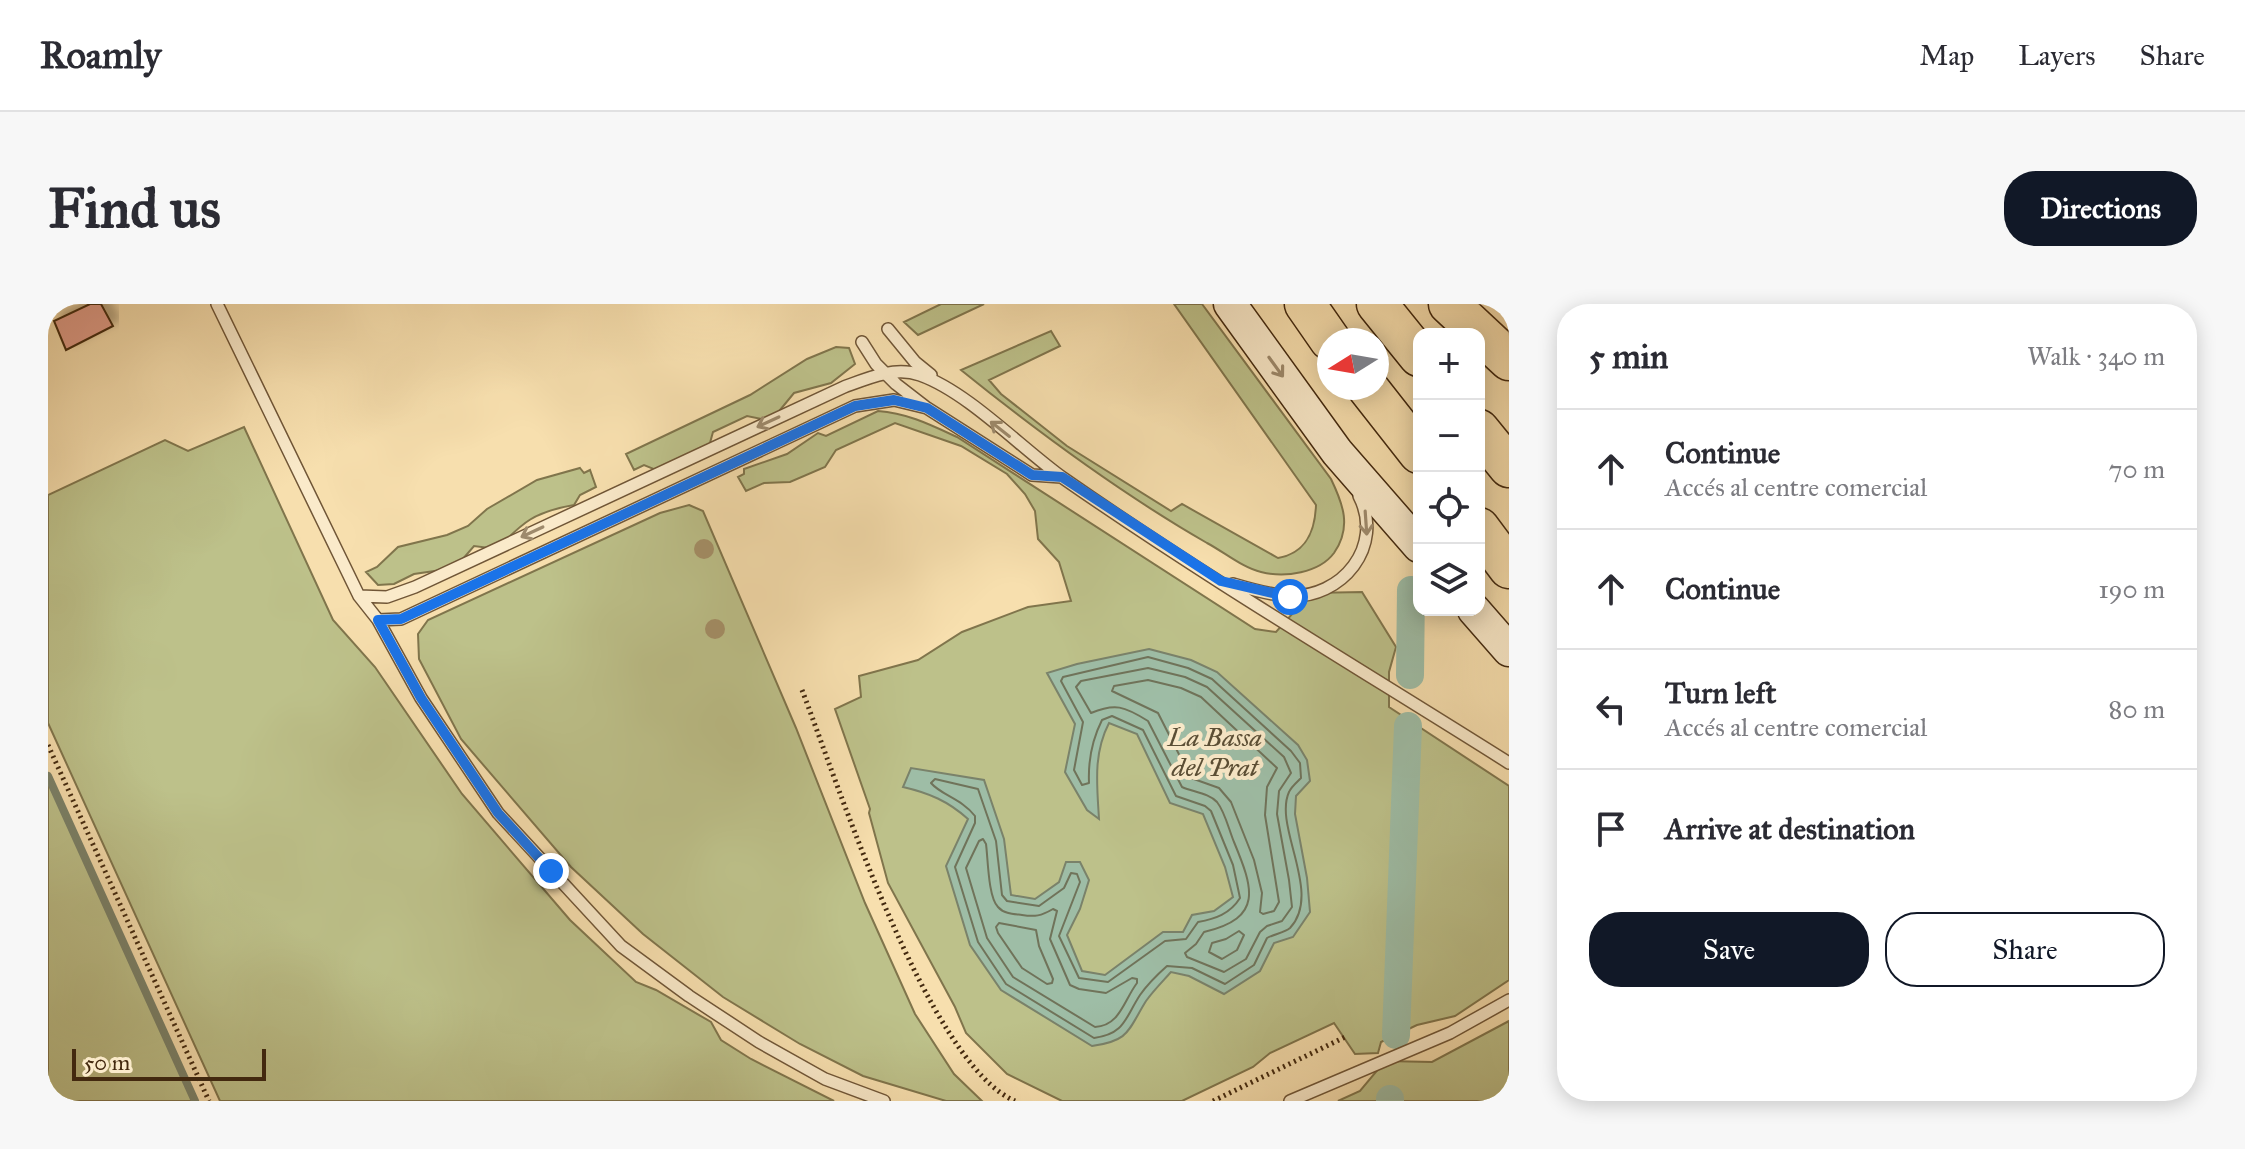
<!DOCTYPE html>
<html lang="en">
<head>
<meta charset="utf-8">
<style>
  :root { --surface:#fff; --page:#f7f7f7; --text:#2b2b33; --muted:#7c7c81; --line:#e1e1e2; --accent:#111827 }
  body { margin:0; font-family:"IM FELL Great Primer",serif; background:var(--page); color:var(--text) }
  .controls { position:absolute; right:24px; top:24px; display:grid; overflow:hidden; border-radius:16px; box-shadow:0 4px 20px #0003 }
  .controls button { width:72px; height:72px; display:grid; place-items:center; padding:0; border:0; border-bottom:2px solid var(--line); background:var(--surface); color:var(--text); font:40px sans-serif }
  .compass { position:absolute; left:1269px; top:24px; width:72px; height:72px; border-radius:50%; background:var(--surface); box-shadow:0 4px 20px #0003; rotate:259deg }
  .scale { position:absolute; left:24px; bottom:20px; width:194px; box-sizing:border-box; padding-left:8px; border:4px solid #43290f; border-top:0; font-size:22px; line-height:28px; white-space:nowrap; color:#43290f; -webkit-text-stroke:6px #faeaca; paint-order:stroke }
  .stop { position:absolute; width:24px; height:24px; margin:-18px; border:6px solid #1a73e8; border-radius:50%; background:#fff }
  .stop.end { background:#1a73e8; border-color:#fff; box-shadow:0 2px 8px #0008 }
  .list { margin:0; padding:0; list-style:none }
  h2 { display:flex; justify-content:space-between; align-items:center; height:104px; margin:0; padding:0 32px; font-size:34px }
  h2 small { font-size:26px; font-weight:400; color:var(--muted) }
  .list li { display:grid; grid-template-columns:52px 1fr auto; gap:24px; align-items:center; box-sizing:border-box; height:120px; padding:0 32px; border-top:2px solid var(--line) }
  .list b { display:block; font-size:30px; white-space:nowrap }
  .list p { margin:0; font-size:26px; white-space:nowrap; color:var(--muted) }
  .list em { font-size:26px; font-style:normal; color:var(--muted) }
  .actions { display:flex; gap:16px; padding:24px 32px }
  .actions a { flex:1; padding:18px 0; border:2px solid var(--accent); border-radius:32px; text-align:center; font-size:28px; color:var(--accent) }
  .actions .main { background:var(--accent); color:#fff }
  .icon { flex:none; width:44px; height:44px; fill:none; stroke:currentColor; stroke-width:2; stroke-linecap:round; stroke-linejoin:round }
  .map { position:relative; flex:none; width:1461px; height:797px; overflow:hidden; border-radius:32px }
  header { display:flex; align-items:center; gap:48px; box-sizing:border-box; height:112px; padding:0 40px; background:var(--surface); border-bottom:2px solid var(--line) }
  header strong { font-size:38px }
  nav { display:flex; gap:44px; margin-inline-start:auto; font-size:28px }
  .intro { display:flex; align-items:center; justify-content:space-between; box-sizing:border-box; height:192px; padding:0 48px }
  h1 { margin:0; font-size:56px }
  .button { padding:20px 36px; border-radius:32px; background:var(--accent); color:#fff; font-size:28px; font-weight:700 }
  main { display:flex; gap:48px; padding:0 48px }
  aside { flex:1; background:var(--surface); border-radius:32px; box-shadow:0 4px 20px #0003 }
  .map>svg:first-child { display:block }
  .green { fill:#bdc18a; stroke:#80754c; stroke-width:2 }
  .water { fill:#9ebda6; stroke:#7a826a; stroke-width:2 }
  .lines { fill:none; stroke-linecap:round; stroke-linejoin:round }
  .shore { stroke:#70735a; stroke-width:2 }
  .stream { stroke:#7a826a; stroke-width:8 }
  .canal { stroke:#9ebda6; stroke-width:28 }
  .building { fill:#e19d8a; stroke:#43290f; stroke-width:2; filter:url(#shadow) }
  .lane-casing { stroke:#705637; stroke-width:14 }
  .secondary-casing { stroke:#43290f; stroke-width:35 }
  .highway-casing { stroke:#43290f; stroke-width:43 }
  .path { stroke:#43290f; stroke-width:5; stroke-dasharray:2 4; stroke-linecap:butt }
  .lane { stroke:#faeaca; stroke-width:11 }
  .secondary { stroke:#faeaca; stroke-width:32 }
  .highway { stroke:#f7dfae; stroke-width:40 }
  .tree { fill:#a59068 }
  .oneway { stroke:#9e8a6c }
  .route { stroke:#1a73e8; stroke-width:10 }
  .labels { text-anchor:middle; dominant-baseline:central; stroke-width:8; stroke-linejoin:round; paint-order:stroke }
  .water-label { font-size:26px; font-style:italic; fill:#5a4e35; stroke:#faeaca }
</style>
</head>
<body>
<header>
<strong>Roamly</strong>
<nav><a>Map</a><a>Layers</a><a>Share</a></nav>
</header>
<div class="intro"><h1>Find us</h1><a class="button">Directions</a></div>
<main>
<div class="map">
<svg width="1461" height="797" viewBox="0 0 1461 797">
  <defs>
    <filter id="shadow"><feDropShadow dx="7" dy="-7" stdDeviation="4" flood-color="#0004"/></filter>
  </defs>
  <rect width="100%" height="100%" fill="#f7dfae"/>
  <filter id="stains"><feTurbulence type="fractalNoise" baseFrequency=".0025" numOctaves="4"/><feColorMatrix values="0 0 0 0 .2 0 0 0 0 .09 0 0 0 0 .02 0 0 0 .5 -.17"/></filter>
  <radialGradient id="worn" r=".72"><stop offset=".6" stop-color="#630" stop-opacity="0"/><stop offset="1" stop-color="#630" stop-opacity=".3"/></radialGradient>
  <!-- green -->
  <path class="green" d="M893,0h43l-66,31 -14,-13z
    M1126,0h28l129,175c12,25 21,48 3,74 -15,20 -49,25 -73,19 -18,-4 -37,-20 -54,-29 -87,-50 -168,-110 -246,-173l90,-39 9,15 -71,34 12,14 66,52 104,65 11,-7 96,54c28,-5 37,-26 38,-53z
    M788,43l13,1 6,16 -24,19 -37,10 -23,28 -24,-5 -34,16 -5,18 -47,22 -17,-7 -10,5 -8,-16 124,-59 57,-36z
    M830,107c29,2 53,14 79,26l298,192 21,3 35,-39 51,-1 34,55 -7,25v35l120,79v194l-54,36 -38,9 -36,17 -3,11 -23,1 -21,-31 -64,30 -17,14 -71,34h-120l-55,-27 -41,-41 -11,-26 -67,-124 -19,-70 1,-4 -35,-100 26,-12 -2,-21 59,-16 44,-28 66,-25 43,-6 -12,-39 -21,-23 -3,-28 -10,-17 -18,-20 -46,-28 -66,-23 -59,27 -11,17 -35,15 -26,1 -18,8 -8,-14 6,-3v-5l43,-15 31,-21 8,3z
    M196,123l89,193 42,47 87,127 108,126 66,62 20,8 55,32 10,18 30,19 83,42h-614l-172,-378v-228l117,-55 23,11z
    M532,164l4,5 6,-3 6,17 -16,8 -6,10c-40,7 -51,17 -77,44l-23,-3 -19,22 -41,6 -20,10 -16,1 -12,-13 11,-5 21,-20 49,-12 21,-9 19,-17 50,-29z
    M641,201l14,6 93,217 69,175 50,111 39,60 28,27h-36l-83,-25 -63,-32 -77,-47 -80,-63 -72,-67 -110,-128 -42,-80 -1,-25 10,-14 232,-107z
    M0,472l147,325h-147z
    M1461,717v80h-171l22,-10 25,-30 47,1z"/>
  <!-- water -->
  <path class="water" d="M1101,345l42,11 26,12 81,73 9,15 3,21 -14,15 -1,18 12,64 3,34 -17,25 -19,6 -14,28 -36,23 -35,-18 -18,-4c-8,9 -18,19 -25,29 -18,29 -16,40 -54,45l-91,-56 -31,-45 -24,-79 22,-47c-20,-18 -39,-26 -65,-32l8,-19 73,12 20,59 7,56 24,4 24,-17 7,-20h14l9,18 -9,29 -13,26 15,36 23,4 58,-43h20l9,-17 22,-4 19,-14 -8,-30 -22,-53 -33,-11 -33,-69 -28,-11c-16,31 -12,62 -10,96l-12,-9 -22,-38 10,-48 -28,-51 30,-9z"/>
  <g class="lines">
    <!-- shore -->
    <path class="shore" d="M1100,353l40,11 24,11 79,72 9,12 1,15c-4,4 -10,9 -12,14 -16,35 34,101 1,136 -6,5 -16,6 -23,10l-13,27 -29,19 -33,-16 -25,-2c-9,8 -20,19 -27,29 -15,23 -15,39 -46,43l-88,-54 -28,-42 -23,-75 20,-44v-7c-13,-17 -34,-21 -44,-33l4,-4 43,10 18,52 6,54 5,6 32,5 25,-18 7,-15 6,1 3,8 -21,54 20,42 29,4 57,-41 21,-2 12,-17c17,-3 32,-8 42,-24l-7,-33 -22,-54 -6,-5 -29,-10 -33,-66 -31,-14 -10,4c-10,20 -14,40 -13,63l-7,2 -8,-15 9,-48 -22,-41 2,-4z
      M1100,364l37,9 22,10 77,70 7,16 -12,18 -2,23 12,66 3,27 -10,14 -15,5 -7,6 -14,27 -22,13 -37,-15 -2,-4 11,-9 8,-12c60,-14 49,-44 30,-90 -5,-12 -9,-30 -17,-40 -8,-9 -24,-10 -35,-15l-34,-66c-24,-15 -33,-18 -57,-8l-15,-26 5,-6z
      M1100,376l33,8 20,9 76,71 -10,19 -2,28 14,87 -5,9 -11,3 -3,-2 2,-19 -8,-33 -23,-58 -12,-14 -28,-10 -33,-65 -46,-22 2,-5z
      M935,535l3,5c2,14 2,53 12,63 6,7 16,7 24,8 13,2 19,1 31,-6l4,2 -7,28 20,46 9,4 27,4 26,-15 5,1v4c-13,17 -17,43 -42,44l-82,-50 -26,-39 -21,-70 13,-27z
      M951,619l37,7 3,16 14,33 -1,4 -5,1 -25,-16 -24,-35 -2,-6z
      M1191,627l5,4 -7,15 -15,9 -13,-7 3,-9 14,-4z"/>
    <!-- stream -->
    <path class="stream" d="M0,472l147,325"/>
    <!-- canal -->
    <path class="canal" d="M1362,371l1,-85
      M1348,731l12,-309
      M1342,797v-2"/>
  </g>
  <!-- building -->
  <path class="building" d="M42,0h11l12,22 -47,24 -12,-29z"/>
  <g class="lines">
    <defs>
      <path id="lane" d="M169,0l142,292 19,24 43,78 77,115 123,133 68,50 70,46 66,37 59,22
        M840,25l27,33 16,13
        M814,38l14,22 20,20 31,24 105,67 29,2
        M1185,280c17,5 37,11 55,12 54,3 97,-50 71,-100
        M311,292l28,1 28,-10 429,-200c24,-9 51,-21 76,-12 48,17 101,73 143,103 145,101 297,191 446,285
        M330,316l23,-1 454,-213 39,-6 33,8
        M1242,797l160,-68 59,-33"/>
      <path id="secondary" d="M1182,0l107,148 82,94
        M1426,306l35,40"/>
      <path id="highway" d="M1257,0l25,36
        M1329,0l42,52
        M1401,0l60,56
        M1320,84l51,65
        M1431,126l30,37
        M1431,224l30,40"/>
    </defs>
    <!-- lane casing -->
    <use href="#lane" class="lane-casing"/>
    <!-- secondary casing -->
    <use href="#secondary" class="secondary-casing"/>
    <!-- highway casing -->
    <use href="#highway" class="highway-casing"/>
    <!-- path -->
    <path class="path" d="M754,386c35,91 126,374 213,411
      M0,441l161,356
      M1165,797l132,-64"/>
    <!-- lane -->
    <use href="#lane" class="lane"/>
    <!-- secondary -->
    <use href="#secondary" class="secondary"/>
    <!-- highway -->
    <use href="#highway" class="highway"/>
  </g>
  <!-- trees -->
  <g class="tree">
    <circle cx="656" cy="245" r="10"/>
    <circle cx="667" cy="325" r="10"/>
  </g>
  <!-- one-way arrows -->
  <defs><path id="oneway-shaft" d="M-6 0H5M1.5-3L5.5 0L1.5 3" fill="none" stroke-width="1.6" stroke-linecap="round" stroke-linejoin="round" transform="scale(2)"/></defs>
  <g class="oneway">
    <use href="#oneway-shaft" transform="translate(1228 63) rotate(54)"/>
    <use href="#oneway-shaft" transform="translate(720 118) rotate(155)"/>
    <use href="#oneway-shaft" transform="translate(952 125) rotate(-142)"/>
    <use href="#oneway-shaft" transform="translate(1318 219) rotate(86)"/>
    <use href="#oneway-shaft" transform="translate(484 228) rotate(155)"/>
  </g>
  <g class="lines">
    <!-- route -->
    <path class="route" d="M503,567l-53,-58 -77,-115 -43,-78 23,-1 454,-213 39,-6 33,8 105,67 30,2 159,104 69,16"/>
  </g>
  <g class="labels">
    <!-- water labels -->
    <g class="water-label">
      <text x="1167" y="433">La Bassa<tspan x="1167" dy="30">del Prat</tspan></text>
    </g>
  </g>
  <rect width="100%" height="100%" filter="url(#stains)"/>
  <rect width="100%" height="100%" fill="url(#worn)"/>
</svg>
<div class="controls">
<button>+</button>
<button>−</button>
<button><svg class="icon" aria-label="locate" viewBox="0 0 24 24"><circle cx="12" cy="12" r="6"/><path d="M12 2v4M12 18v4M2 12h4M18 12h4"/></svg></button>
<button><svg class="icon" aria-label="layers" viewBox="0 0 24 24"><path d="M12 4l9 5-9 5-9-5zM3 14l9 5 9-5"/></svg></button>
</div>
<svg class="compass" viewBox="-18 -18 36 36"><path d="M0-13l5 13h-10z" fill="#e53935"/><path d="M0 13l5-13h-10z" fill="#7c7c81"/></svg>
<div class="scale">50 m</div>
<div class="stop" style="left:1242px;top:293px"></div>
<div class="stop end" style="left:503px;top:567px"></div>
</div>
<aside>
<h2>5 min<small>Walk · 340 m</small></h2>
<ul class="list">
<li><svg class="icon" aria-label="ahead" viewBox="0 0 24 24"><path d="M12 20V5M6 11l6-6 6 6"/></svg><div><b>Continue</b><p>Accés al centre comercial</p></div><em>70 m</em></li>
<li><svg class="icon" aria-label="ahead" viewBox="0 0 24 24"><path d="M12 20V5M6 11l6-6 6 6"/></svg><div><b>Continue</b></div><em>190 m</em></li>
<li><svg class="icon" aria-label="left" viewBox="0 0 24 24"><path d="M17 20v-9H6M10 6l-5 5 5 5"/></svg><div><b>Turn left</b><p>Accés al centre comercial</p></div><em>80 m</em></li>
<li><svg class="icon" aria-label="arrive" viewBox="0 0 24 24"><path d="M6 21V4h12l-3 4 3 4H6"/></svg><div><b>Arrive at destination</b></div></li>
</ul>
<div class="actions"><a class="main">Save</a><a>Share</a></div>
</aside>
</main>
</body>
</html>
